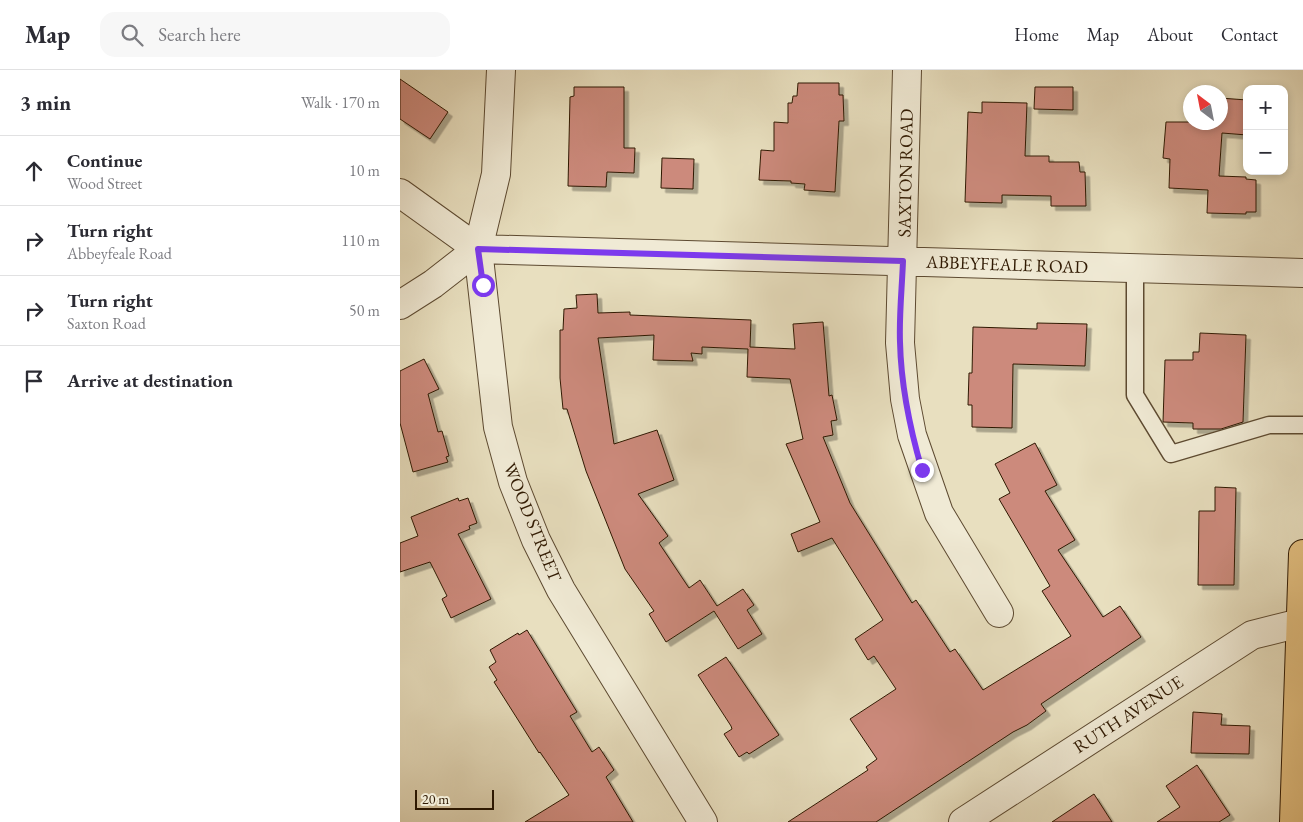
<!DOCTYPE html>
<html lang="en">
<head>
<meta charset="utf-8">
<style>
  :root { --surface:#fff; --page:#f7f7f7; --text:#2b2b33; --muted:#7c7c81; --line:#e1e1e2 }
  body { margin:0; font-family:"EB Garamond",serif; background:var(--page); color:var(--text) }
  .controls { position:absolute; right:15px; top:15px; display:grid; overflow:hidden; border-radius:10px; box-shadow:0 2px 8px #0003 }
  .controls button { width:45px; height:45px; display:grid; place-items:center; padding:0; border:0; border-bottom:1px solid var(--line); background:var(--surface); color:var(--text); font:25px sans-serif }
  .compass { position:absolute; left:783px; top:15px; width:45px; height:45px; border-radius:50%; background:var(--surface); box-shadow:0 2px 8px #0003; rotate:328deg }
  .scale { position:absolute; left:15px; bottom:12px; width:79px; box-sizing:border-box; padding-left:5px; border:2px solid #2f1902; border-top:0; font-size:14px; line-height:18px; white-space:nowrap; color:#2f1902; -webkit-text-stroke:4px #f0ead5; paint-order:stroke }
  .stop { position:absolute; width:15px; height:15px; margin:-11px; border:4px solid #7c3aed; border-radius:50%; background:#fff }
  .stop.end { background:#7c3aed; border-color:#fff; box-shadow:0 1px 5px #0008 }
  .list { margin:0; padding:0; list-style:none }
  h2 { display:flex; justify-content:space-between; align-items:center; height:65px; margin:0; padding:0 20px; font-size:21px }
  h2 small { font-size:16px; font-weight:400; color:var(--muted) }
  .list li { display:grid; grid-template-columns:32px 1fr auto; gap:15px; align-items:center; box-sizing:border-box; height:70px; padding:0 20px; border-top:1px solid var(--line) }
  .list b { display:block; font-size:19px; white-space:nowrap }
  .list p { margin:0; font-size:16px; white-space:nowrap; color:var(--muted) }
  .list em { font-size:16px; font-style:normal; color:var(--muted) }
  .icon { flex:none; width:28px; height:28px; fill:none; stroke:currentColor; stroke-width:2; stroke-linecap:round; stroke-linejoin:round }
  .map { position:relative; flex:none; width:903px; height:752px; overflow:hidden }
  header { display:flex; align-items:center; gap:30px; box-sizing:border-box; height:70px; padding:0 25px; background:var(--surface); border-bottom:1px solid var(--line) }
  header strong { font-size:24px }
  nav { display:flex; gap:28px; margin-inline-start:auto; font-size:18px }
  .search { width:350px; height:45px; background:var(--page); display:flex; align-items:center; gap:12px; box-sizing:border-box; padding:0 18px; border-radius:15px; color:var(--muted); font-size:19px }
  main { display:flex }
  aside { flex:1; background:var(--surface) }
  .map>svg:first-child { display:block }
  .building { fill:#cc8a7c; stroke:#2f1902; filter:url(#shadow) }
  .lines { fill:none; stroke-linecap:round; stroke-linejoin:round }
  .service-casing { stroke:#5d4a31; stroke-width:19 }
  .minor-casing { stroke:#5d4a31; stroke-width:30 }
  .primary-casing { stroke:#2f1902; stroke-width:30 }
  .service { stroke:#f0ead5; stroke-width:16 }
  .minor { stroke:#f0ead5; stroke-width:28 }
  .primary { stroke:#e4c080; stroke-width:28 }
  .route { stroke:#7c3aed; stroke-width:6 }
  .labels { text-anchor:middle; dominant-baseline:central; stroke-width:4; stroke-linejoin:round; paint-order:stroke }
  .street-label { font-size:18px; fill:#2f1902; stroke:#f0ead5 }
</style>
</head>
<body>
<header>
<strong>Map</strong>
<div class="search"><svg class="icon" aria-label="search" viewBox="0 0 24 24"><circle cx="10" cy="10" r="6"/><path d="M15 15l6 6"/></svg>Search here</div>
<nav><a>Home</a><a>Map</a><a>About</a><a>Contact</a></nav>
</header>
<main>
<aside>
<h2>3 min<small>Walk · 170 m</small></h2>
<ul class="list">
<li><svg class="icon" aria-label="ahead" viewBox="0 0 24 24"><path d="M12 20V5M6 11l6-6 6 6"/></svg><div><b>Continue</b><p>Wood Street</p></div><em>10 m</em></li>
<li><svg class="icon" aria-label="right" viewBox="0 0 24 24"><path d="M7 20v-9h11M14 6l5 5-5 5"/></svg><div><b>Turn right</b><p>Abbeyfeale Road</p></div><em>110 m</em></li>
<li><svg class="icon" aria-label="right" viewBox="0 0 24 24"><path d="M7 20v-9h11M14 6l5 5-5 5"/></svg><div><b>Turn right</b><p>Saxton Road</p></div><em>50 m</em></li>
<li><svg class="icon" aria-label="arrive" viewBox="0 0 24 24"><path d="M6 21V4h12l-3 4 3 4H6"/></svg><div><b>Arrive at destination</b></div></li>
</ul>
</aside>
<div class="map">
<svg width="903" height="752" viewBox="0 0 903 752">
  <defs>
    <filter id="shadow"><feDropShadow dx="4.5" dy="4.5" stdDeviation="0" flood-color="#0004"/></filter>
  </defs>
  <rect width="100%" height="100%" fill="#e8dfbf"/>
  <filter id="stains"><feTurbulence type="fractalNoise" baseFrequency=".004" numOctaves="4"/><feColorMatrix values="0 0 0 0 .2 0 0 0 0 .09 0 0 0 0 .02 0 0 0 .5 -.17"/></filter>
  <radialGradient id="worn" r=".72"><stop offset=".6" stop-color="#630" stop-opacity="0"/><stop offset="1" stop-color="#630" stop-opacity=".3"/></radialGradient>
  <!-- building -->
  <path class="building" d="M0,9l48,33 -18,27 -30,-20z
    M398,13h41v12h4l1,26h-5l-4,71 -31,-2 1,-6 -14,-1v-2l-32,-1 2,-30 13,1v-29l14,1v-20h4l1,-7h4z
    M174,17h50v61h11l-1,25 -27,-1 -1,15 -38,-1 2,-89 4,-1z
    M635,17h38v23l-39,-1z
    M820,28l27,2v35l-25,-2 -3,43 27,1v2l10,1v32h-10v2l-39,-1 1,-23 -39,-2 1,-29 -7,-1 3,-36h54z
    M582,32l45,1 -2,53h24v6h30l1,10h5l1,34h-35v-10l-49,-1v8l-37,-1 3,-90 14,1z
    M262,88l32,1 -1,30 -32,-1z
    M197,224l1,19 32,-1v3l121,5 -1,27 45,2 -2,-25 30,-2 6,74 3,-1 5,25 -6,1 2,14 -10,2 27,66 62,100 4,-3 34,52 5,-3 28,41 88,-54 -29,-45 8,-5 -51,-87 11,-6 -15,-29 40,-21 22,42 -12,6 30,49 -17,10 45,67 17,-11 21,31 -100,67 5,7 -19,14 -14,7 -137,90h-88l80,-52 -2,-3 11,-8 -27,-40 46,-30 -22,-33 -6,4 -13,-21 28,-19 -51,-82 -34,14 -7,-18 29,-12 -34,-78 17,-5 -13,-60 -43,-2 1,-28 -46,-2v7l-11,-1 2,8 -40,-1 1,-25 -56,3 16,106 43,-14 17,50 -36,14 30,42 -9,7 30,45 11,-8 17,26 26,-17 11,16 -7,5 15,24 -24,15 -24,-38 -48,31 -17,-28 5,-3 -29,-42 -39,-98 -19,-62h-4l-3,-31v-48h3l1,-21 13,-1 -1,-13z
    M637,253l50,1 -2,42 -72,-2 -1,64 -40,-1v-22h-4l1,-32h3l1,-46 64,2z
    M800,263l46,2 -3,87 -22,7h-28v-6l-30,-1 2,-62h28v-8h6z
    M24,289l15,30 -11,5 10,38 4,-1 7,25 -3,1 2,5 -35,10 -13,-49v-52z
    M815,417l21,1 -2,97h-36l1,-74h16z
    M58,428l1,3 9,-3 9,25 -8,3 1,3 -12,5 33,65 -40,19 -9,-19 5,-3 -17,-34 -30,10v-29l18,-7 -7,-19z
    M127,560l50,82 -7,4 22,36 7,-5 15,23 -8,7 27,45h-108l44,-27 -29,-43 -1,1 -45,-71 3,-2 -8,-13 7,-5 -6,-12 28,-17 1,2z
    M326,587l53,78 -30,19 -2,-2 -8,5 -15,-23 8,-5 -1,-3 -33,-51z
    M793,642l29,2 -1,11 29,1 -1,28 -58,-1z
    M797,695l33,50 -11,7h-62l23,-15 -14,-21z
    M694,724l18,28h-60z"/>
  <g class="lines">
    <defs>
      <path id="service" d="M735,198v127l36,59 98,-29h34"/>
      <path id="minor" d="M101,0l-5,104 -18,75 20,178 15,55 23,58 25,50 142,232
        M507,0l-7,273 5,56 7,36 27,78 60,100
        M0,123l78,56
        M0,235l33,-21 45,-35 825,24
        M563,752l289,-187 48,-12"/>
      <path id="primary" d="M894,752l9,-268"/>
    </defs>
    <!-- service casing -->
    <use href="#service" class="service-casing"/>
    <!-- minor casing -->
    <use href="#minor" class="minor-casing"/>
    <!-- primary casing -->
    <use href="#primary" class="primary-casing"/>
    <!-- service -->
    <use href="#service" class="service"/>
    <!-- minor -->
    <use href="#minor" class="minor"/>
    <!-- primary -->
    <use href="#primary" class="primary"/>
  </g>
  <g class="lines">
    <!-- route -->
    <path class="route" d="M83,215l-5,-36 425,12c-1,27 -4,54 -3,81 1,44 10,87 22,128"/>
  </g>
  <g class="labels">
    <!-- street labels -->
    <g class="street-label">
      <text transform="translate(505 103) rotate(-89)">SAXTON ROAD</text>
      <text transform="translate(607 194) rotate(2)">ABBEYFEALE ROAD</text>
      <text transform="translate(133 452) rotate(68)">WOOD STREET</text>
      <text transform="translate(728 644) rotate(-33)">RUTH AVENUE</text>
    </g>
  </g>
  <rect width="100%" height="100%" filter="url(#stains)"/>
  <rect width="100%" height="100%" fill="url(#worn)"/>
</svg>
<div class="controls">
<button>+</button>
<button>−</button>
</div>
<svg class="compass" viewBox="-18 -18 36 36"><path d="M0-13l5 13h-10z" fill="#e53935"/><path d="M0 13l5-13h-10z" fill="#7c7c81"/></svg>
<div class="scale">20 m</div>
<div class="stop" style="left:83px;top:215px"></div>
<div class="stop end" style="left:522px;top:400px"></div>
</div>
</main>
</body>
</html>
